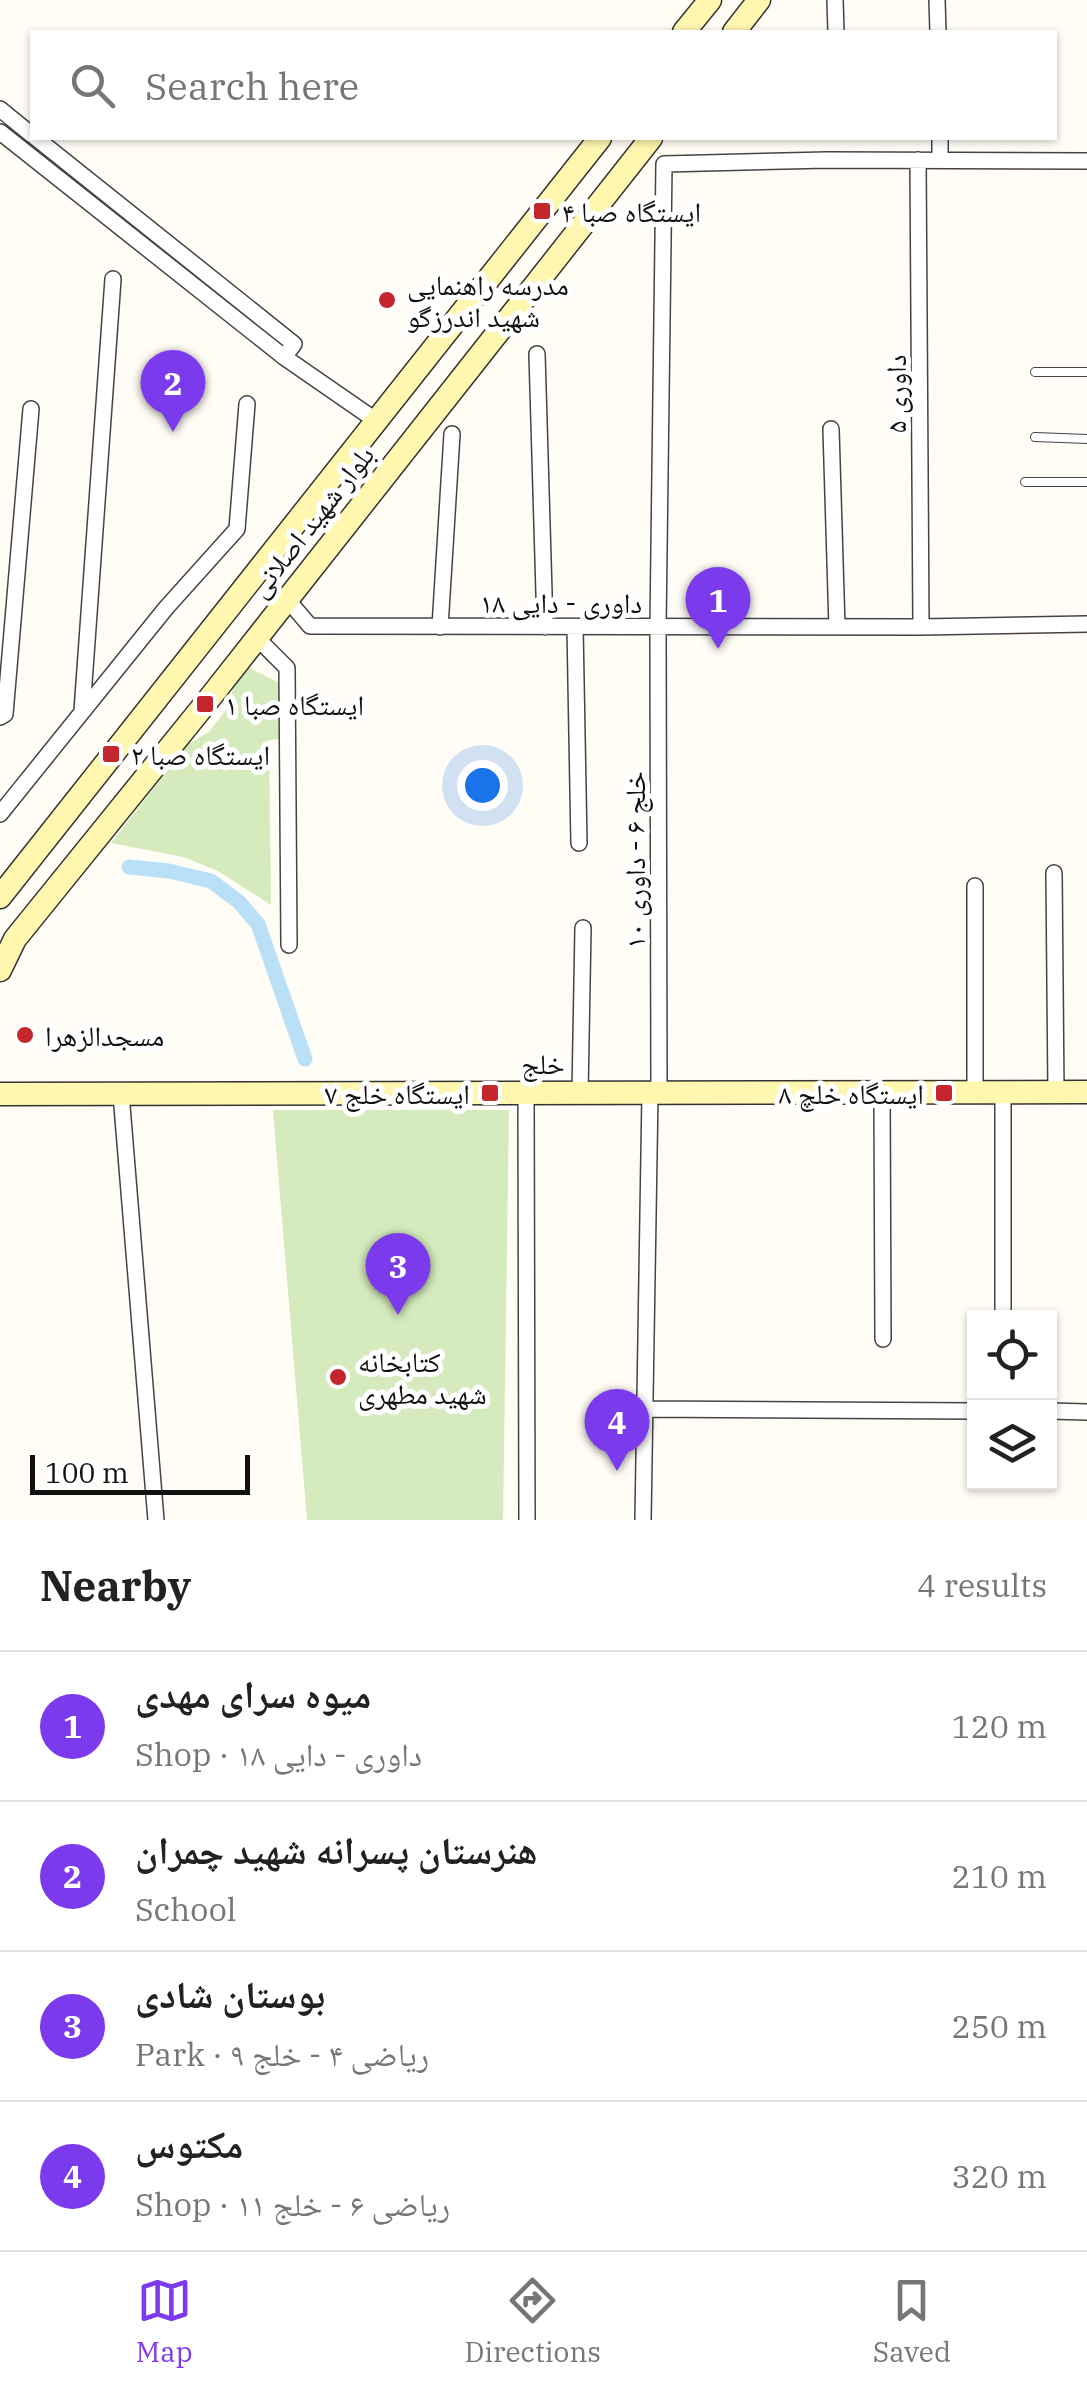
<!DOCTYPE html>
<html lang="en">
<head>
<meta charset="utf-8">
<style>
  :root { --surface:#fff; --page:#f2f2f2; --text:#222; --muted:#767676; --line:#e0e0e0; --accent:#7c3aed }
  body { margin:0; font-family:"IBM Plex Serif","Noto Naskh Arabic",serif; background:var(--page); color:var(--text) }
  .controls { position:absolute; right:30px; bottom:30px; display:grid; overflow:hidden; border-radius:0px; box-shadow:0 2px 8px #0004 }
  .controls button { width:90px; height:90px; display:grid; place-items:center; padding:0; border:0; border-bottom:2px solid var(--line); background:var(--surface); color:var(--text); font:50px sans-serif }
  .scale { position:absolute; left:30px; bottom:25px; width:220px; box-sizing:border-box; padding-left:10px; border:5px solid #111; border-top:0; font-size:28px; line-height:35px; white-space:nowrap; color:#111; -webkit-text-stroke:8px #fff; paint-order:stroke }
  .you { position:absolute; left:482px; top:785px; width:35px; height:35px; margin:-25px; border:8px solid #fff; border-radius:50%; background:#1a73e8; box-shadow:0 0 0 15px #1a73e833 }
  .badge { display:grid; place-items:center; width:65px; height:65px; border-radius:50%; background:var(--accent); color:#fff; font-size:32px; font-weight:700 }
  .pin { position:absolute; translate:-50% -82px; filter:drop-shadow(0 2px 5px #0008) }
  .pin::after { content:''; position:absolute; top:52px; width:35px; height:30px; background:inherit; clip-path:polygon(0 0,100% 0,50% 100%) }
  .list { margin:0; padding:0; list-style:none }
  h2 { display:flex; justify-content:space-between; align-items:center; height:130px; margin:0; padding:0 40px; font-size:42px }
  h2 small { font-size:32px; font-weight:400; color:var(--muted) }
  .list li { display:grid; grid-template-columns:65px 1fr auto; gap:30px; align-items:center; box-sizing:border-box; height:150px; padding:0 40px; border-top:2px solid var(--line) }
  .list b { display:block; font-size:38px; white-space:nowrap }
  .list p { margin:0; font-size:32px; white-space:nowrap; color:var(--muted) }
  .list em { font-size:32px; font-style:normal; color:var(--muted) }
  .icon { flex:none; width:55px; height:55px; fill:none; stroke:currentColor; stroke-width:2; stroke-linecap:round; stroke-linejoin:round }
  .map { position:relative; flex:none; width:1087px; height:1520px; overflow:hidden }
  .search { position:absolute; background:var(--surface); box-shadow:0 2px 8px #0004; left:30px; right:30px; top:30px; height:110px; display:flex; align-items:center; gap:25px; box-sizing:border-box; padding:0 35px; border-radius:0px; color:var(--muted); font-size:38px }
  .sheet { height:730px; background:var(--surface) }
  nav { display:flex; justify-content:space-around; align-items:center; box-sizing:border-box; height:140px; border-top:2px solid var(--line); background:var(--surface); font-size:28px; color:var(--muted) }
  nav a { display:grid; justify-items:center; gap:5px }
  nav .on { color:var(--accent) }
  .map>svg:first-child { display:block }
  .green { fill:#d5ebbd }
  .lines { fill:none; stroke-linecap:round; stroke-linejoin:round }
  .canal { stroke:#b9e0f7; stroke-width:15 }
  .lane-casing { stroke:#444; stroke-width:10 }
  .street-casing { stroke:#444; stroke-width:18 }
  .secondary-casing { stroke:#333; stroke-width:25 }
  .lane { stroke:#fff; stroke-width:8 }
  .street { stroke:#fff; stroke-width:15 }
  .secondary { stroke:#fff6b0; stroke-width:22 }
  .poi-dot { fill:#c4262e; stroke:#fff; stroke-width:4 }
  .labels { text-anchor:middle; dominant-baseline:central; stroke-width:10; stroke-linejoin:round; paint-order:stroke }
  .poi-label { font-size:28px; fill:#111; stroke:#fff; text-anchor:start }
  .street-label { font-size:28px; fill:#111; stroke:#fff }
</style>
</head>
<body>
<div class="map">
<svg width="1087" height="1520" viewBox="0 0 1087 1520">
  <rect width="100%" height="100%" fill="#fffdf5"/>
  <!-- green -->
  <path class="green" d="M248,667l33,17 -1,55 -11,1 2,165 -53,-34 -35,-14 -72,-14 77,-99 21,-12 19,-25 6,-22z
    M273,1110h236l-6,410h-196z"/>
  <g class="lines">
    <!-- canal -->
    <path class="canal" d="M129,867l40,4 42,10 28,21 19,22 47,135"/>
    <defs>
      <path id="lane" d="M1035,372h52
        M1035,437l52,2
        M1025,482h62"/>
      <path id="street" d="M835,0l1,32
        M937,0l1,32
        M0,109l32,26
        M0,132l284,225 94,65
        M36,138l258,206 -10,13
        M940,138v22
        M918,160l3,467
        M537,354l8,273
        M831,429l6,198
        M287,599l23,27 611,1 166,-3
        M440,627l12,-193
        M575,627l4,216
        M257,638l30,30 2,277
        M82,711l31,-432
        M0,717l5,-3 26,-305
        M0,814l166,-206 71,-79 10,-125
        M1054,873l2,220
        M975,886v207
        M526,1093l1,427
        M580,1093l3,-165
        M659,1093l-1,-466 6,-463 163,-4 260,1
        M882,1093l1,246
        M121,1094l35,426
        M1003,1318v-225
        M643,1409l331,2
        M1050,1411l37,1
        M643,1520l7,-427"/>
      <path id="secondary" d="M684,32l26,-32
        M734,32l25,-32
        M0,897l600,-759
        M0,970l15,-31 190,-235 446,-566
        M0,1094l1087,-2"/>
    </defs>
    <!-- lane casing -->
    <use href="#lane" class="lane-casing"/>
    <!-- street casing -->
    <use href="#street" class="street-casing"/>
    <!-- secondary casing -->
    <use href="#secondary" class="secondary-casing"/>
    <!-- lane -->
    <use href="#lane" class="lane"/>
    <!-- street -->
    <use href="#street" class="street"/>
    <!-- secondary -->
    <use href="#secondary" class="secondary"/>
  </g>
  <!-- markers -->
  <g class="poi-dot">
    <rect x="532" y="201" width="20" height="20" rx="5"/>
    <circle cx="387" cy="300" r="10"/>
    <rect x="195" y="694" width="20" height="20" rx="5"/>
    <rect x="101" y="744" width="20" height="20" rx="5"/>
    <circle cx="25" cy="1035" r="10"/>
    <rect x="480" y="1083" width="20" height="20" rx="5"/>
    <rect x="934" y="1083" width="20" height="20" rx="5"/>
    <circle cx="338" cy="1377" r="10"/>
  </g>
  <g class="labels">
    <!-- poi labels -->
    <g class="poi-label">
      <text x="562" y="211">ایستگاه صبا ۴</text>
      <text x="407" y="284">مدرسه راهنمایی<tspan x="407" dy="32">شهید اندرزگو</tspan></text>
      <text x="225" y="704">ایستگاه صبا ۱</text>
      <text x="131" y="754">ایستگاه صبا ۲</text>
      <text x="45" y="1035">مسجدالزهرا</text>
      <text x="470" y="1093" text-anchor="end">ایستگاه خلج ۷</text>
      <text x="924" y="1093" text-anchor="end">ایستگاه خلچ ۸</text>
      <text x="358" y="1361">کتابخانه<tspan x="358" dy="32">شهید مطهری</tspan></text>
    </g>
    <!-- street labels -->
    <g class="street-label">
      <text transform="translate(895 394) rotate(-90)">داوری ۵</text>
      <text transform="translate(311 521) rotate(-52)">بلوار شهید اصلانی</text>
      <text x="561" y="602">داوری - دایی ۱۸</text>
      <text transform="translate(634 860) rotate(-90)">خلج ۶ - داوری ۱۰</text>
      <text x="543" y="1063">خلج</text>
    </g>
  </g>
</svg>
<div class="controls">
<button><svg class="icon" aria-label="locate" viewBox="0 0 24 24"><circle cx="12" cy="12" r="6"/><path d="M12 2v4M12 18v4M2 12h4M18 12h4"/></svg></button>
<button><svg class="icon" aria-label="layers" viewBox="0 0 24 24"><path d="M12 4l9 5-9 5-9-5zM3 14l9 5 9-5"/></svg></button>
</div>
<div class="scale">100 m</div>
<div class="you"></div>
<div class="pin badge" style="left:718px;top:649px">1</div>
<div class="pin badge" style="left:173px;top:432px">2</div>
<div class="pin badge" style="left:398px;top:1315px">3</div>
<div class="pin badge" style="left:617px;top:1471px">4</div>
<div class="search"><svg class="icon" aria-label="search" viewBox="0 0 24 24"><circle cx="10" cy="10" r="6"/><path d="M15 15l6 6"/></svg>Search here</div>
</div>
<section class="sheet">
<h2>Nearby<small>4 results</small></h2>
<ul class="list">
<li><span class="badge">1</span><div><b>میوه سرای مهدی</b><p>Shop · داوری - دایی ۱۸</p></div><em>120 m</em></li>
<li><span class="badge">2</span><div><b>هنرستان پسرانه شهید چمران</b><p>School</p></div><em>210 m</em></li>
<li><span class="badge">3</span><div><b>بوستان شادی</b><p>Park · ریاضی ۴ - خلج ۹</p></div><em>250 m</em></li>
<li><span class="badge">4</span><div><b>مکتوس</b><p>Shop · ریاضی ۶ - خلج ۱۱</p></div><em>320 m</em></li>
</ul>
</section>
<nav>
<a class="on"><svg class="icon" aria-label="map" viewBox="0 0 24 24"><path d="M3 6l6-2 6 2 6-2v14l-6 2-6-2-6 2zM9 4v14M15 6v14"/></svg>Map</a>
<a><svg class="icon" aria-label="directions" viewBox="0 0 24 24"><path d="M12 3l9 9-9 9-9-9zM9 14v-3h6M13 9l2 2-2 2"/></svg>Directions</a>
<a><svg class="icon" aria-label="saved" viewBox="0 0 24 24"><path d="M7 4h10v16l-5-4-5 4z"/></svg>Saved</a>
</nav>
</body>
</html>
